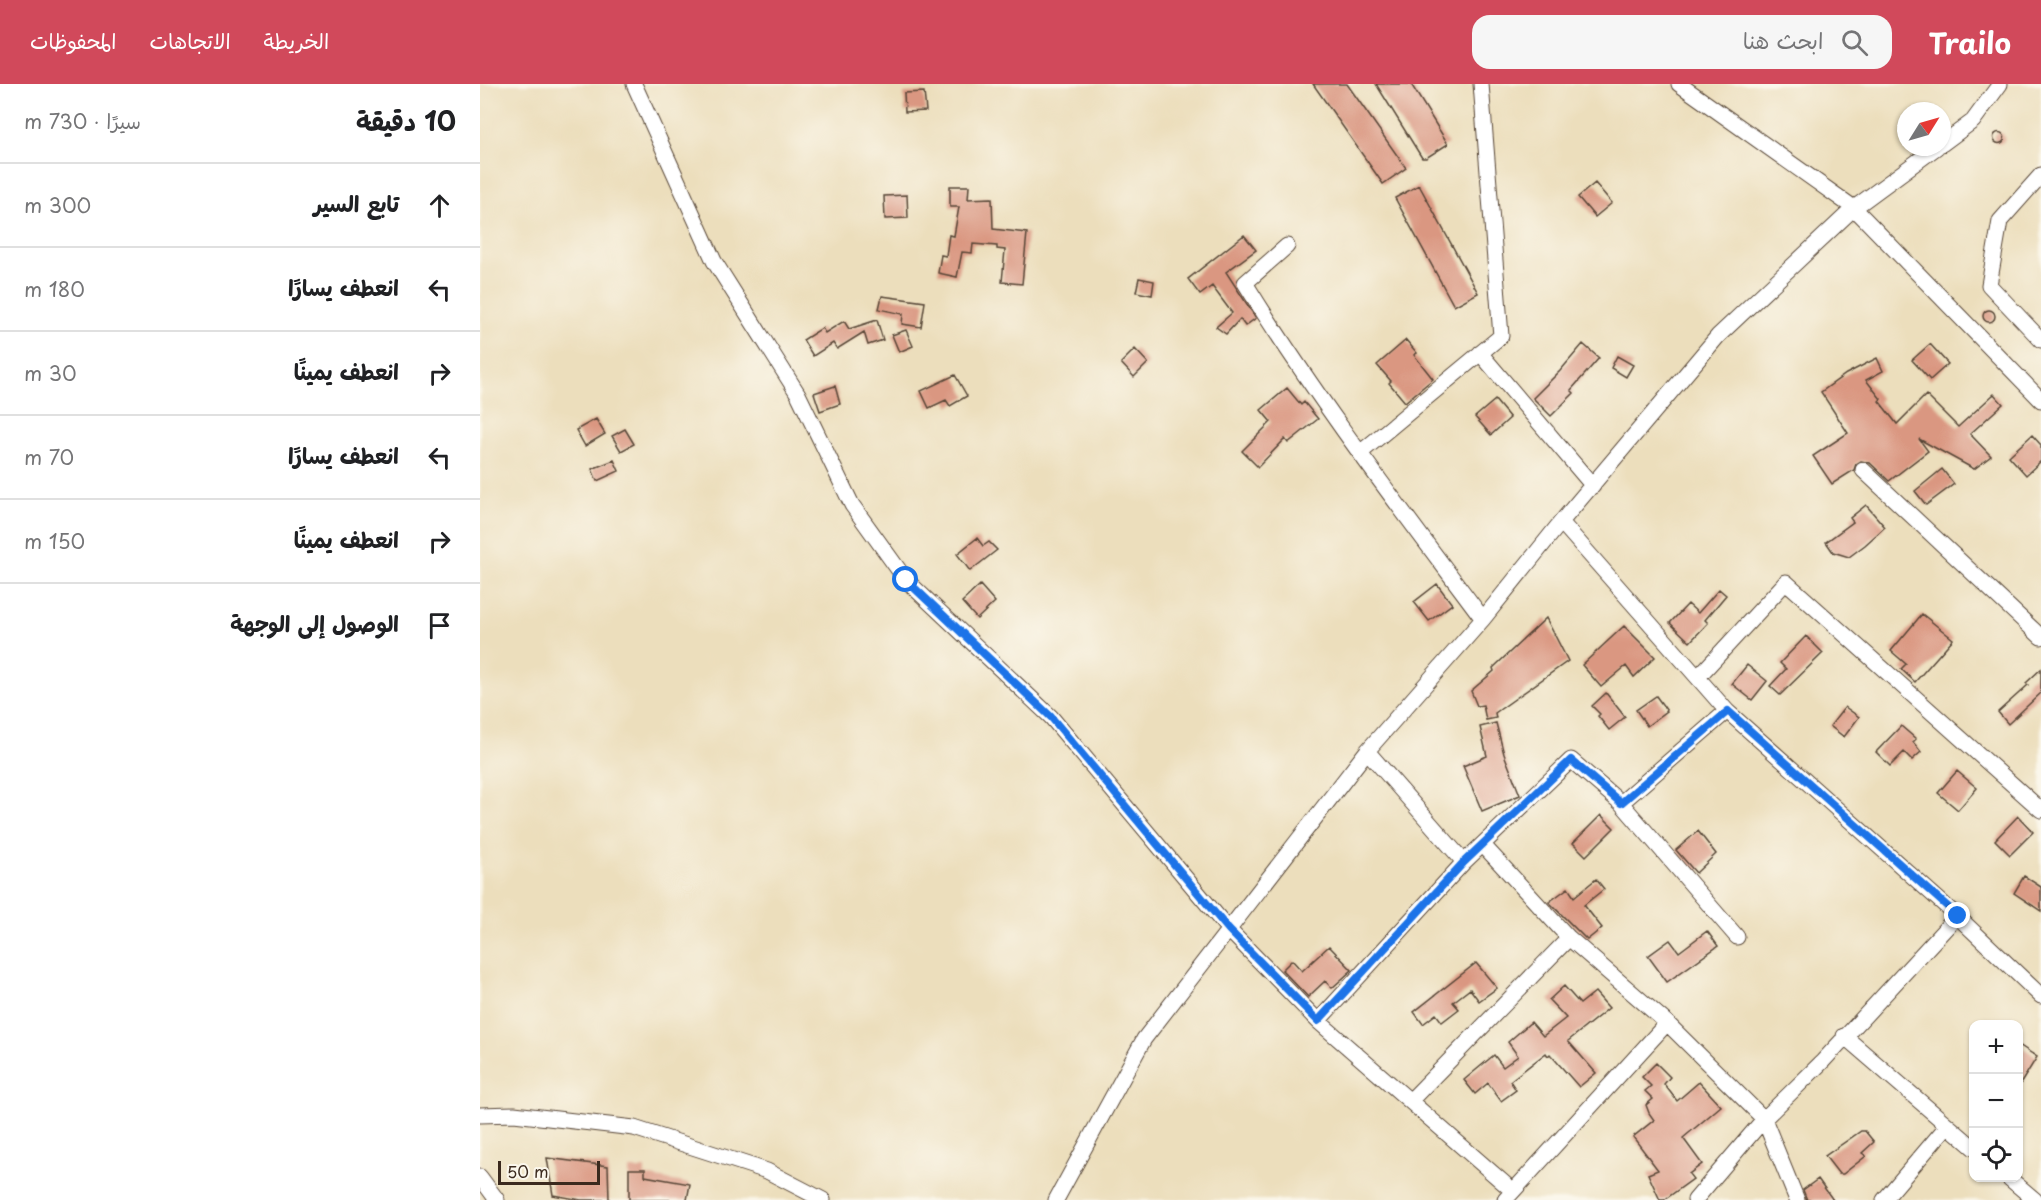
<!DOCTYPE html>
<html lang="ar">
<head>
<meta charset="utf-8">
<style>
  :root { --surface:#fff; --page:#f6f6f6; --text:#202124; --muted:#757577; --line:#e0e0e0; --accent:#d1495b }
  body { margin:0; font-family:"Playpen Sans","Playpen Sans Arabic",sans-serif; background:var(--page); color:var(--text); direction:rtl }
  .controls { position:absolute; right:18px; bottom:18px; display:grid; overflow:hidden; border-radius:12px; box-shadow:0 2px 4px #0004 }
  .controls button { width:54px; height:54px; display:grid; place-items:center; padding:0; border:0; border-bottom:2px solid var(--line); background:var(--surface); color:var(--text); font:30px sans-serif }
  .compass { position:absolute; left:1417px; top:18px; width:54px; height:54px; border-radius:50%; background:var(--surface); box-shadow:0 2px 4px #0004; rotate:53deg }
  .scale { position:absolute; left:18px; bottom:15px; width:102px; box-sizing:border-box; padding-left:6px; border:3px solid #3b2a1e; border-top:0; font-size:16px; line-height:21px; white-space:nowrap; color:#3b2a1e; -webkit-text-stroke:4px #fbf7ec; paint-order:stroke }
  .stop { position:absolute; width:18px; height:18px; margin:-14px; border:4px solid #1a73e8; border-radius:50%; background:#fff }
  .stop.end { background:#1a73e8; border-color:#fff; box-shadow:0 2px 6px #0008 }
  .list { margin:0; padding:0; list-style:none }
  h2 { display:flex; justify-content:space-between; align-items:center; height:78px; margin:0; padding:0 24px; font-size:26px }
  h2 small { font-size:20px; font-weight:400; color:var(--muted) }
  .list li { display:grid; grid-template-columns:39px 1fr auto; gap:18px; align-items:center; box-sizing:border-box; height:84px; padding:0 24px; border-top:2px solid var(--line) }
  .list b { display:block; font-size:22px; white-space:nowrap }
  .list em { font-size:20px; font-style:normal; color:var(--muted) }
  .icon { flex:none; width:33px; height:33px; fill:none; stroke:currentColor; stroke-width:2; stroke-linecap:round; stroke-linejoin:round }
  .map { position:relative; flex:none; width:1561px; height:1116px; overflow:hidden; direction:ltr }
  header { display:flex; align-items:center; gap:36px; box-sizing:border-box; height:84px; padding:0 30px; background:var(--accent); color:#fff }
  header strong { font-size:28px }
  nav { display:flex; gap:33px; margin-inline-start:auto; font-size:21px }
  .search { width:420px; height:54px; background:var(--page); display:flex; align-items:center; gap:15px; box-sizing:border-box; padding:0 21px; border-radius:18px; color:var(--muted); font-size:22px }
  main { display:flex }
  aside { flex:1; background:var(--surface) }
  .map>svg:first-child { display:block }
  .building { fill:#da9781 }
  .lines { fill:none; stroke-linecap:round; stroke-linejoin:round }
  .minor-casing { stroke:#564536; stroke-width:17 }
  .minor { stroke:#fff; stroke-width:15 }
  .route { stroke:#1a73e8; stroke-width:8 }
</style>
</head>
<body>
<header>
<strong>Trailo</strong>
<div class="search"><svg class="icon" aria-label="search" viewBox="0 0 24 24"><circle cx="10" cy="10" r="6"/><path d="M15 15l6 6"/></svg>ابحث هنا</div>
<nav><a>الخريطة</a><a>الاتجاهات</a><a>المحفوظات</a></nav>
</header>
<main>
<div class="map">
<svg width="1561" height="1116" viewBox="0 0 1561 1116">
  <rect width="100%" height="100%" fill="#fbf7ec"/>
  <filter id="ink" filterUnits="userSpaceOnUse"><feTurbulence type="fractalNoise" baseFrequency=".0167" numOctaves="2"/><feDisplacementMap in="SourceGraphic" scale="12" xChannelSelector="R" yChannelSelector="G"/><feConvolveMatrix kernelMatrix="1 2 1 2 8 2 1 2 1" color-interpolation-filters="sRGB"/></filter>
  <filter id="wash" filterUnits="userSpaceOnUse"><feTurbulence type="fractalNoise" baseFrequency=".008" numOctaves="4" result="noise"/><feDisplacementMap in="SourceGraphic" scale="24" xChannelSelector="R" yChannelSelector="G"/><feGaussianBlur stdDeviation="1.35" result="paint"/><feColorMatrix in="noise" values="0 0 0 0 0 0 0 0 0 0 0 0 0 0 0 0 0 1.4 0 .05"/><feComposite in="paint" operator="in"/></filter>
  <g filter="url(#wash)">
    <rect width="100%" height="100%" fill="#ecdebc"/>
    <g id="blocks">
      <!-- building -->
      <path class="building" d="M833,0h34l59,84 -23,16z
        M896,0h35l37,60 -22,14h-4z
        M444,8l2,19 -21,1 -1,-19z
        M1513.5 54a5.5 5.5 0 1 1 11 0a5.5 5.5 0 1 1-11 0Z
        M1115,99l17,20 -17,14 -17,-20z
        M939,101l59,108 -24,13 -59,-108z
        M470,102h19l-1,13 24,-1 1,31 34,4 -5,51 -20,-2 3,-32 -8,-1v-3l-24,-2 -1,9 -10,-1 -5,25 -19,-4 3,-18 5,1 3,-21 5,1 5,-29h-9z
        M427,111l1,23 -23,1 -1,-23z
        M764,151l12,15 -30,22 30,46 -11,8 -5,-7 -14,15 -10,-7 16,-14 -20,-27 -12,9 -12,-16z
        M659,194l15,3 -2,14 -16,-3z
        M402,212l43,6 -4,25 -19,-3 1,-10 -24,-5z
        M1503 232a6 6 0 1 1 12 0a6 6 0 1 1-12 0Z
        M397,236l6,20 -15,5 -4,-13 -27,17 -4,-6 -20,13 -10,-16 19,-12 3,5 19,-12 5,8z
        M426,246l7,16 -14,6 -7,-17z
        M926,256l11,13 -3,2 19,24 -28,23 -16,-19 2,-2 -14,-16z
        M1103,260l16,14 -28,32 3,3 -23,23 -18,-18 27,-27z
        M1450,260l18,20 -18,16 -18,-20z
        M655,265l13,14 -14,14 -13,-14z
        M1137,272l16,9 -7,12 -15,-9z
        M1397,274l6,13 -17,9 15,19 -2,2 18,23 29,-29 32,32 36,-33 9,10 -33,30 21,22 -17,13 -55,-30 9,12 -39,30 -19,-18 -9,-2 -5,3 -2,6 -22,14 -19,-28 35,-23 -27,-41 25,-18z
        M475,291l12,21 -17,10 -4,-6 -17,8 -8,-17z
        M355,302l5,18 -20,7 -6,-18z
        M807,304l14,17 3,-3 14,17 -30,24 -3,-4 -27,28 -16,-16 29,-29 -10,-12z
        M1015,316l15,18 -19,17 -16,-18z
        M116,335l9,15 -20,12 -9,-16z
        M145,345l9,15 -13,7 -9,-15z
        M1552,351l9,10v16l-15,14 -17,-19z
        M134,376l5,11 -22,10 -5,-12z
        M1462,385l12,15 -28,21 -11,-14z
        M1386,421l19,22 -20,18 -16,12 -16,-5 -7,-10 27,-20 -3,-4z
        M497,454l6,8 6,-4 8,8 -27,21 -13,-17z
        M957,500l15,20 -23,17 -15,-19z
        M500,501l15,17 -18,17 -15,-17z
        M1239,505l7,6 -21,25 3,3 -18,19 -20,-19 18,-19 10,9z
        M1442,530l31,25 -38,43 -14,-13 5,-5 -15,-13z
        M1066,534l22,43 -73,52 1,5 -10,2 -3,-15 -6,1 -6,-15 23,-20 -1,-3z
        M1144,542l31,31 -21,20 -8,-11 -25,21 -19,-22z
        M1326,552l17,17 -43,42 -10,-9 16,-17 -6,-6z
        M1267,581l20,16 -15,19 -20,-16z
        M1561,585v24l-33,31 -10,-12 30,-27 -2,-2z
        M1126,609l19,24 -16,13 -11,-14 2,-2 -8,-8z
        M1176,612l11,15 -20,15 -11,-16z
        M1365,623l14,10 -15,20 -14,-11z
        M1016,639l8,31 16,41 -38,16 -19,-45 24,-10 -7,-29z
        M1421,642l15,13 -3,3 8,10 -9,8 -8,-8 -14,14 -14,-14z
        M1477,687l20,17 -19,22 -20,-17z
        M1121,731l13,13 -28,28 -13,-13z
        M1538,732l15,16 -23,23 -15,-15z
        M1218,747l18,23 -20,19 -20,-23z
        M1544,792l17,11v24l-27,-18z
        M1116,795l8,10 -20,16 18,23 -15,12 -38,-38 19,-14 6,9z
        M1227,847l11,15 -51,36 -19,-26 22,-16 9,12z
        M849,862l23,24 -20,18 -7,-7 -17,16 -26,-27 10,-10 10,11z
        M996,879l21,25 -18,13 -9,-12 -17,13 6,7 -17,13 -6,-8 -13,10 -9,-12z
        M1084,902l16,18 15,-12 14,16 -41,33 28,32 -17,14 -29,-33 -2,2 -2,-3 -36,28 6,9 -15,11 -13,-18 -13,11 -11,-14 30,-25 9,12 15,-11 -10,-14 23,-20 12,14 23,-18 -17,-18z
        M1539,961l18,12 -18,29z
        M1176,979l14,14 -6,7 13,17 22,-19 22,24 -38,32 19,26 -13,10 4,5 -29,21h-4l-12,-26 10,-4 -25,-33 21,-17 -5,-7 -3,-8 7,-6 -8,-8 6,-5 -9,-9z
        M1381,1047h4l9,11 -12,11 4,3 -23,18h-4l-14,-18z
        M67,1074l61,8 1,34h-28l-28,-5z
        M149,1085h16v7l45,8 -3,16h-58z
        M1338,1095l15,21h-26l-4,-10z"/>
    </g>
  </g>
  <g filter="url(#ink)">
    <use href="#blocks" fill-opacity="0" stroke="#564536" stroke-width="1.5"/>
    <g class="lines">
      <defs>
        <path id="minor" d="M154,0l80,177 84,133 54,111 54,75 145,137 178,213 89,91 195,170
          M1199,0l175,124 187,192
          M1462,60l31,-23 27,-37
          M1561,91l-41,46 -11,64 52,55
          M807,162l-42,37c72,117 156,226 238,336
          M1000,269l113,133
          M880,369l141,-117 -20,-252
          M1383,386l178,167
          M1081,438l166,189 230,205 84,80
          M1218,593l88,-95 255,228
          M887,667l97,111
          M1141,719l106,-92
          M1003,761l86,93 98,85 97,96 33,81
          M838,937l146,-159 107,-102 50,43 116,134
          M1364,952l130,112
          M930,1017l159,-163
          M0,1031l34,-1 120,14 133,43 56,29
          M0,1093l17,23
          M1529,1094l26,22
          M576,1116l88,-161 223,-288 116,-132 78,-97 157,-186 136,-128 83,-61
          M1025,1116l162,-177
          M1215,1116l69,-81 59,-58 134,-145
          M1404,1116l63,-74"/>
      </defs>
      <!-- minor casing -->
      <use href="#minor" class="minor-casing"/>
      <!-- minor -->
      <use href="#minor" class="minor"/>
    </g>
  </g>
  <g class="lines" filter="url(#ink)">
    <!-- route -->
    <path class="route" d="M426,496l145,137 178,213 89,91 146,-159 107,-102 50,43 107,-92 230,205"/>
  </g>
</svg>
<div class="controls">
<button>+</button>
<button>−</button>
<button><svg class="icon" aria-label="locate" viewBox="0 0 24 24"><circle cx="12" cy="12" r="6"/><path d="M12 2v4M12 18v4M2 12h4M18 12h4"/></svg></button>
</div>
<svg class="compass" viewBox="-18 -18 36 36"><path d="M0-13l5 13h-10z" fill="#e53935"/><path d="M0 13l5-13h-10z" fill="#757577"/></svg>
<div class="scale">50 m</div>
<div class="stop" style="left:426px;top:496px"></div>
<div class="stop end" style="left:1478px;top:832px"></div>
</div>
<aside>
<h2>10 دقيقة<small>سيرًا · 730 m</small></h2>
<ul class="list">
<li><svg class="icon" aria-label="ahead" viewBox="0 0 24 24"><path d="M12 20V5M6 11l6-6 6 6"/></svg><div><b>تابع السير</b></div><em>300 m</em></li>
<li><svg class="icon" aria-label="left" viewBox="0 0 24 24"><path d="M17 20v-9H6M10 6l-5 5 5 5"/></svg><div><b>انعطف يسارًا</b></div><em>180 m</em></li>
<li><svg class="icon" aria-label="right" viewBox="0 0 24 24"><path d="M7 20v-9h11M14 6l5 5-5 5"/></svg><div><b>انعطف يمينًا</b></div><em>30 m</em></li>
<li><svg class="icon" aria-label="left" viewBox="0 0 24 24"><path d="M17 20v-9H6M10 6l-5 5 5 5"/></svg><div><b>انعطف يسارًا</b></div><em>70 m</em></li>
<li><svg class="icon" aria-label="right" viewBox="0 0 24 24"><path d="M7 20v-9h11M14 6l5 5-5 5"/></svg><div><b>انعطف يمينًا</b></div><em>150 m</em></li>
<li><svg class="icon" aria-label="arrive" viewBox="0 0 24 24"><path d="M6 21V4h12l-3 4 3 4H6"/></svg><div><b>الوصول إلى الوجهة</b></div></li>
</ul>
</aside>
</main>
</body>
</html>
